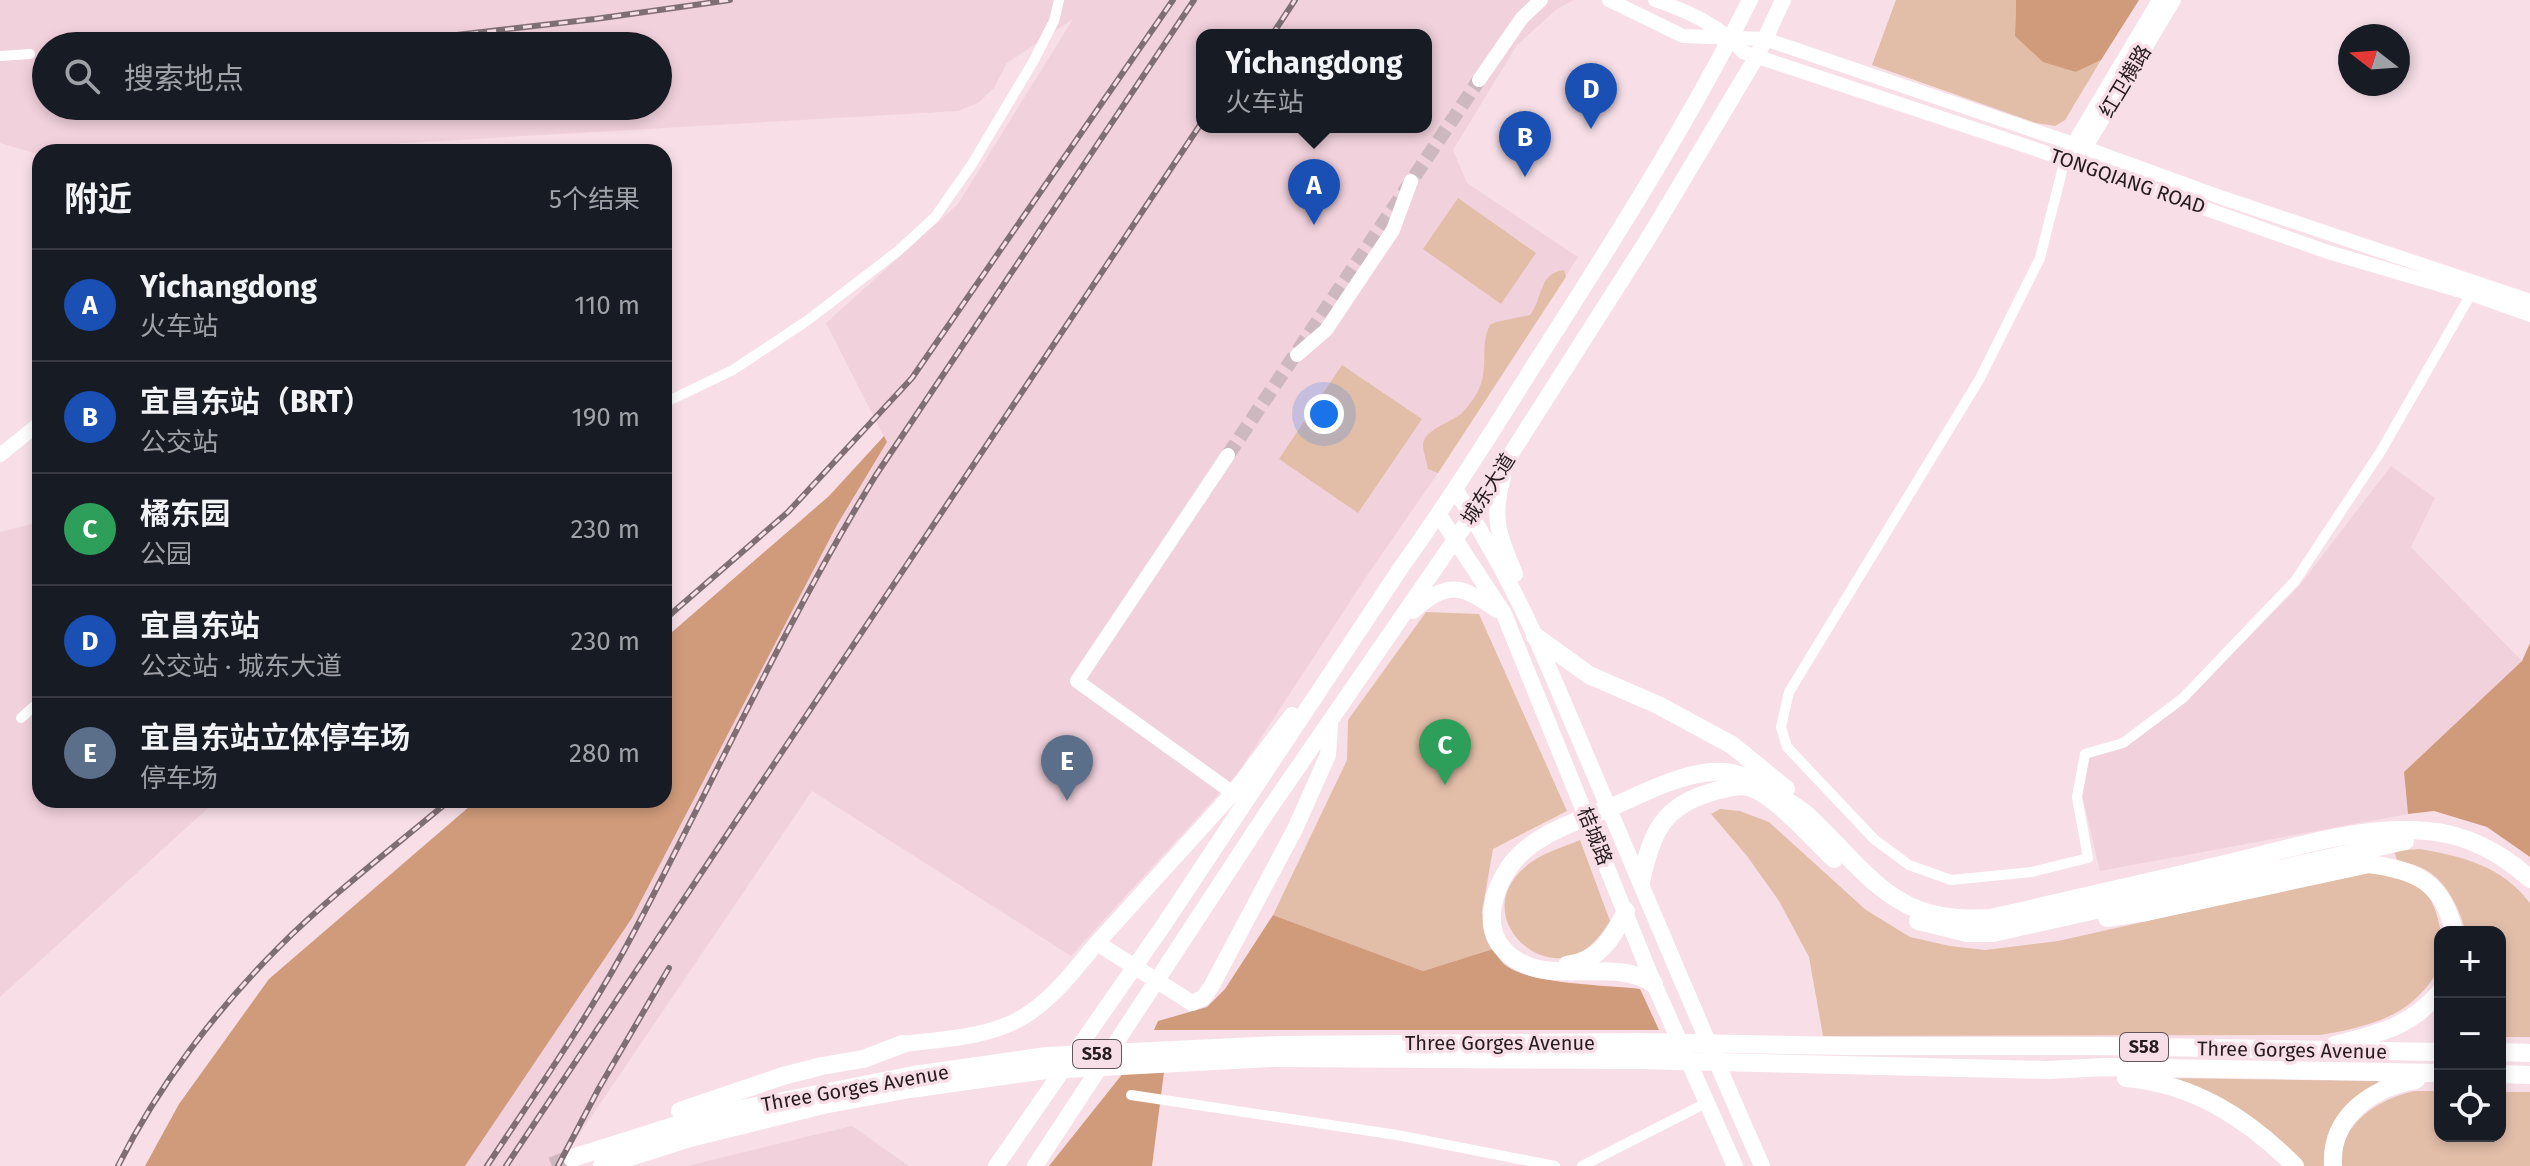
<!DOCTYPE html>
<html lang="zh">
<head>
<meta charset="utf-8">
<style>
  :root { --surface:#171b24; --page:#242831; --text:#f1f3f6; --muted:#9ea1a6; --line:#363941; --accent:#447f1a }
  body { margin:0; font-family:"Fira Sans","Noto Sans SC",sans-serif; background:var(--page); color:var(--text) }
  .controls { position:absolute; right:24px; bottom:24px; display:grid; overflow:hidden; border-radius:16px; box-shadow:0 4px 12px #0003 }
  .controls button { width:72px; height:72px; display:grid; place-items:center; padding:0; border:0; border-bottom:2px solid var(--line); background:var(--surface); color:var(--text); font:40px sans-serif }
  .compass { position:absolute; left:2338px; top:24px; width:72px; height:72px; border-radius:50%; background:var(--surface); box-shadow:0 4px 12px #0003; rotate:287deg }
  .you { position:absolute; left:1324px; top:414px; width:28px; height:28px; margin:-20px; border:6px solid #fff; border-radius:50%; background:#1a73e8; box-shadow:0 0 0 12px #1a73e833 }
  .badge { display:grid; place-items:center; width:52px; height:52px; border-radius:50%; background:var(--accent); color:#fff; font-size:26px; font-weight:700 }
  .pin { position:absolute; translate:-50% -66px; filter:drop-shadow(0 2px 4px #0008) }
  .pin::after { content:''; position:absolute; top:42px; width:28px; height:24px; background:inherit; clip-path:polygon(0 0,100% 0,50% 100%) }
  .popup { position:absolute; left:1196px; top:29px; width:236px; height:104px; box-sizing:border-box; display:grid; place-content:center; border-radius:16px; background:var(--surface); filter:drop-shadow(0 2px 6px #0005); font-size:26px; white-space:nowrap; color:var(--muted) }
  .popup b { font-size:30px; color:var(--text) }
  .popup::after { content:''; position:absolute; left:50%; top:100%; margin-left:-16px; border:16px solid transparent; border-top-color:var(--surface) }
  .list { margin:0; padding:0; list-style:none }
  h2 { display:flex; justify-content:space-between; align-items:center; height:104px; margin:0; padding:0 32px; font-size:34px }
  h2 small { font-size:26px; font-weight:400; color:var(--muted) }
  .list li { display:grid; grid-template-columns:52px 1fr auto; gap:24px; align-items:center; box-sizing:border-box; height:112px; padding:0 32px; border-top:2px solid var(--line) }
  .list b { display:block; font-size:30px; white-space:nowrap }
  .list p { margin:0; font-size:26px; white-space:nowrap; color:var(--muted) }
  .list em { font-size:26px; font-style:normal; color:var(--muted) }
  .icon { flex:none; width:44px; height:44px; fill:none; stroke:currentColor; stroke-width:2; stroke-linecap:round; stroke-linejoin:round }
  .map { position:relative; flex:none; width:2530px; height:1166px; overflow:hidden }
  .search { position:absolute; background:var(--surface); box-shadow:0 4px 12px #0003; left:32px; top:32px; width:640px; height:88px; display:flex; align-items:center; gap:20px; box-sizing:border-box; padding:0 28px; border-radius:44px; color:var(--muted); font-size:30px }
  .panel { position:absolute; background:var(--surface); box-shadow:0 4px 12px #0003; left:32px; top:144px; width:640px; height:664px; border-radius:24px }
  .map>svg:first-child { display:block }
  .built { fill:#f1d1dc; fill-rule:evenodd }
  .green { fill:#e2bea9 }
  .forest { fill:#d09b7b }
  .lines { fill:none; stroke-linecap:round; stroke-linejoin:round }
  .secondary-tunnel { stroke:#ceb8bf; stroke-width:14; stroke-dasharray:14 7; stroke-linecap:butt }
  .highway-tunnel { stroke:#ceb8bf; stroke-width:18; stroke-dasharray:18 9; stroke-linecap:butt }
  .street { stroke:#fff; stroke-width:10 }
  .secondary { stroke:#fff; stroke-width:14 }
  .primary { stroke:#fff; stroke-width:16 }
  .highway { stroke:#fff; stroke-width:18 }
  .rail-casing { stroke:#7f6f74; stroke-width:6 }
  .rail { stroke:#f8dfe7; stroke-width:3; stroke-dasharray:9; stroke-linecap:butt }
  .labels { text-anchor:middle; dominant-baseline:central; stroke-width:7; stroke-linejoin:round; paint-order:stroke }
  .shield { fill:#f8dfe7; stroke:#64565b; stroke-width:2 }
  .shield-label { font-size:18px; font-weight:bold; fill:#251c1f }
  .street-label { font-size:20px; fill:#251c1f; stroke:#f8dfe7 }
</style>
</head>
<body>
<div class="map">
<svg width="2530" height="1166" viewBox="0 0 2530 1166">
  <rect width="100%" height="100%" fill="#f8dfe7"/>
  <!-- built -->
  <path class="built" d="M0,0h1574l-17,9 -40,36 -64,105 14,33 111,74 -140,216 -72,104 -128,196 -167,183 -259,-165 -254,375h-93l167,-248 205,-393 50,-82 -61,-120 132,-119 115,-185 -66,44 -13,25 -16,15 -20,8 -707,41h-211v3l-40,-12zM1202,35h224v92h-224zM46,46h612v60h-612z
    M2391,466l44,32 -24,49 111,114 -118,111 4,42 -308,57 -18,-76 7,-38 34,-10 59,-42 117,-119z
    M40,522v278h177l-217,197v-465z
    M852,1126l57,40h-222l98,-24z"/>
  <!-- green -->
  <path class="green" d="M1896,0h120l-1,36 61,36 25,-12 -36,60 -10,6 -19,-3 -164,-58z
    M1458,198l78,55 -35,51 -78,-55z
    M1564,270l2,7 -128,196 -10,-4c-1,-7 -5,-17 -5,-25 2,-15 29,-22 39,-31 4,-4 8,-10 12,-15 18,-26 4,-50 16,-73l6,-3 34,-7c13,-16 8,-42 34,-45z
    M1342,365l80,54 -64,94 -79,-54z
    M1426,612l53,2 88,197 -74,38 -11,63 11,37 -70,22 -150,-56 74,-155 1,-40z
    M1720,809l20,2 29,11 97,88 44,27 40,9 35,4 73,-9 322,-72c17,6 36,12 48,27 12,16 17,52 11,70 -4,13 -16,26 -26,35 -24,21 -62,29 -93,34l-497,1 -14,-79 -30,-56 -32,-45 -36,-42z
    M1580,840l30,81c-5,7 -9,14 -15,20 -46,51 -128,-23 -71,-73 16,-15 37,-20 56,-28z
    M2420,849c44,8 82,17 110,54v134h-30v-105h-34c-7,-24 -20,-53 -44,-64 -7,-4 -17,-5 -25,-8l-3,-9z
    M2160,1078l218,3v6l-52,79h-22z
    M2414,1091h26v45h60v-44h30v74h-190c0,-43 37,-66 74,-75z"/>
  <!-- forest -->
  <path class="forest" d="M2016,0h123l-38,60 -25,12 -33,-10 -28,-26z
    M884,436l3,6 -50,83 -205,393 -167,248h-320l34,-62 90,-125 208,-179h187v-161l165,-143z
    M2530,643v214l-43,-30 -53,-16 -26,3 -4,-42 118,-111z
    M1273,915l150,56 70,-22c3,5 7,11 11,15 25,21 102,21 136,25l19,41h-505l4,-9 49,-14 18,-18z
    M1124,1072h40l-12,94h-103z"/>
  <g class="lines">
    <!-- secondary-tunnel -->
    <path class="secondary-tunnel" d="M1228,455l251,-375"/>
    <!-- highway-tunnel -->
    <path class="highway-tunnel" d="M552,1166l20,-8"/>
    <!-- street -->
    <path class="street" d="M0,56l30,-2
      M2065,159l-25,99 -61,122 -190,312 -8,35 6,20 87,92 35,26 42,15 81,-8 56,-14 -11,-61 8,-43 38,-11 60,-45 112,-117 86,-130 90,-157
      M664,403l69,-33 75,-50 90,-69 37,-34 37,-53 61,-102 21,-41 5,-21
      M21,718l19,-17
      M1131,1095l266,40 158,31
      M1582,1166l126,-64"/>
    <!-- secondary -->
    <path class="secondary" d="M1609,0l74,36 82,3 320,109 138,50 307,103
      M1655,0c32,11 65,25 88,52l322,107 263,93 143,42 59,21
      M1479,80l43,-62 19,-18
      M2069,151l90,-151
      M2081,155l93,-155
      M1297,355l29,-25 67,-100 18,-49
      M0,455l40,-32
      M1228,455l-151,226 156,112"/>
    <!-- primary -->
    <path class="primary" d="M1503,477c-12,42 -4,59 12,97
      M1455,489c30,48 57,96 80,147 77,177 149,354 227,530
      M1439,515l65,99 150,370 81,182
      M1413,611c36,-31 47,-26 84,-1
      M1292,715l-59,78 -136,150 95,60 11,-5 8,-11 84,-158 33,-74 2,-30
      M903,1044c39,-5 85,-6 120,-27 30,-18 52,-48 74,-74
      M996,1166l167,-240 237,-357c51,-71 97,-145 143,-218 73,-114 146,-230 207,-351
      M1035,1166l235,-358 202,-293 177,-278 108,-181 26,-56"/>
    <!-- highway -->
    <path class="highway" d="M1535,636l54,39 69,30 74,40 54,44
      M1641,882c10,-48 21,-76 71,-90 11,-3 26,-8 37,-5 25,7 65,53 85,72
      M2107,918l39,-6 223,-48c47,6 74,18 85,68
      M1918,921l49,12h26l412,-92
      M1567,965c32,-4 46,-27 59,-54
      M1654,984c-44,-30 -111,8 -150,-34 -22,-23 -11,-60 6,-84 22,-32 69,-45 104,-60 30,-13 64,-31 97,-34 24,-2 43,7 62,20 12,8 25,15 35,24 35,32 66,77 111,94 24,9 48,9 72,8 80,-18 159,-36 238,-55 64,-15 132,-38 198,-32 39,3 75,22 103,48
      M2335,1045c44,-12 74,-17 105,-53
      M2500,1052l30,1
      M2500,1074l30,1
      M2126,1078c68,6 121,40 169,88
      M680,1111l103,-35 39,-10 41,-7 40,-15
      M572,1158l130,-41 212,-42 133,-19 233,-11 355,-3 212,4h247l346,6
      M602,1166l88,-28 133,-33 87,-16 136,-19 225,-12 368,2 409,10 58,-3 334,6
      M2333,1166c-3,-50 39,-78 83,-86"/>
    <defs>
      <path id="rail" d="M1272,35l23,-35
        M362,46l233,-27 135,-19
        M664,620l124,-108 124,-134 261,-378
        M118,1166c40,-80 98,-156 161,-219 53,-53 114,-99 171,-147
        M487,1166c51,-77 105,-154 148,-236 80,-152 151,-309 241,-455l318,-475
        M506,1166l696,-1044
        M558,1166l41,-78 70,-120"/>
    </defs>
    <!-- rail casing -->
    <use href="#rail" class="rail-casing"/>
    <!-- rail -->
    <use href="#rail" class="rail"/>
  </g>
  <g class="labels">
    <!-- shield labels -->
    <g class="shield">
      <rect x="2120" y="1033" width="48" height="28" rx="6"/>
      <rect x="1073" y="1040" width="48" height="28" rx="6"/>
    </g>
    <g class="shield-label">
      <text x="2144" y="1047">S58</text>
      <text x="1097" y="1054">S58</text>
    </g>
    <!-- street labels -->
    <g class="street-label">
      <text transform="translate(2125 81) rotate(-59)">红卫横路</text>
      <text transform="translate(2128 181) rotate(19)">TONGQIANG ROAD</text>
      <text transform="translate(1488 489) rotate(-57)">城东大道</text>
      <text transform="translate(1595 836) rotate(68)">桔城路</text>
      <text x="1500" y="1043">Three Gorges Avenue</text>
      <text transform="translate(2292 1050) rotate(1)">Three Gorges Avenue</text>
      <text transform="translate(855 1088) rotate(-10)">Three Gorges Avenue</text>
    </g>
  </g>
</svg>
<div class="controls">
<button>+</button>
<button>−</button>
<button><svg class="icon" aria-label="locate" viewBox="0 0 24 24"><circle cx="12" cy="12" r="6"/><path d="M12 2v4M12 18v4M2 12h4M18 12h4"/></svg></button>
</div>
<svg class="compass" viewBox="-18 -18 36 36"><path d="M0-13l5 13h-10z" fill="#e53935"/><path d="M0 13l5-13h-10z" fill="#9ea1a6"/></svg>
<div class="you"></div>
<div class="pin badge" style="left:1314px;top:225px;background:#1a4fb4">A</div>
<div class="popup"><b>Yichangdong</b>火车站</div>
<div class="pin badge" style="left:1525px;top:177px;background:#1a4fb4">B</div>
<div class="pin badge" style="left:1445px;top:785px;background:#2e9e5b">C</div>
<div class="pin badge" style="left:1591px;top:129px;background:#1a4fb4">D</div>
<div class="pin badge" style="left:1067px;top:801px;background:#5c6f8a">E</div>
<div class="search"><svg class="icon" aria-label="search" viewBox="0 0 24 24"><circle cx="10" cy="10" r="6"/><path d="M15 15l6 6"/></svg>搜索地点</div>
<section class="panel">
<h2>附近<small>5个结果</small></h2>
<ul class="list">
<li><span class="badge" style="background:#1a4fb4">A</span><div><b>Yichangdong</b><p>火车站</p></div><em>110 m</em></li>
<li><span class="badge" style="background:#1a4fb4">B</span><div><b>宜昌东站（BRT）</b><p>公交站</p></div><em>190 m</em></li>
<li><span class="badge" style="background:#2e9e5b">C</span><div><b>橘东园</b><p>公园</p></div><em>230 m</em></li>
<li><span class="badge" style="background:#1a4fb4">D</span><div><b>宜昌东站</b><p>公交站 · 城东大道</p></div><em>230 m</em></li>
<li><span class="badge" style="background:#5c6f8a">E</span><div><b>宜昌东站立体停车场</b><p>停车场</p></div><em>280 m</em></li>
</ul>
</section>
</div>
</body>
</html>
